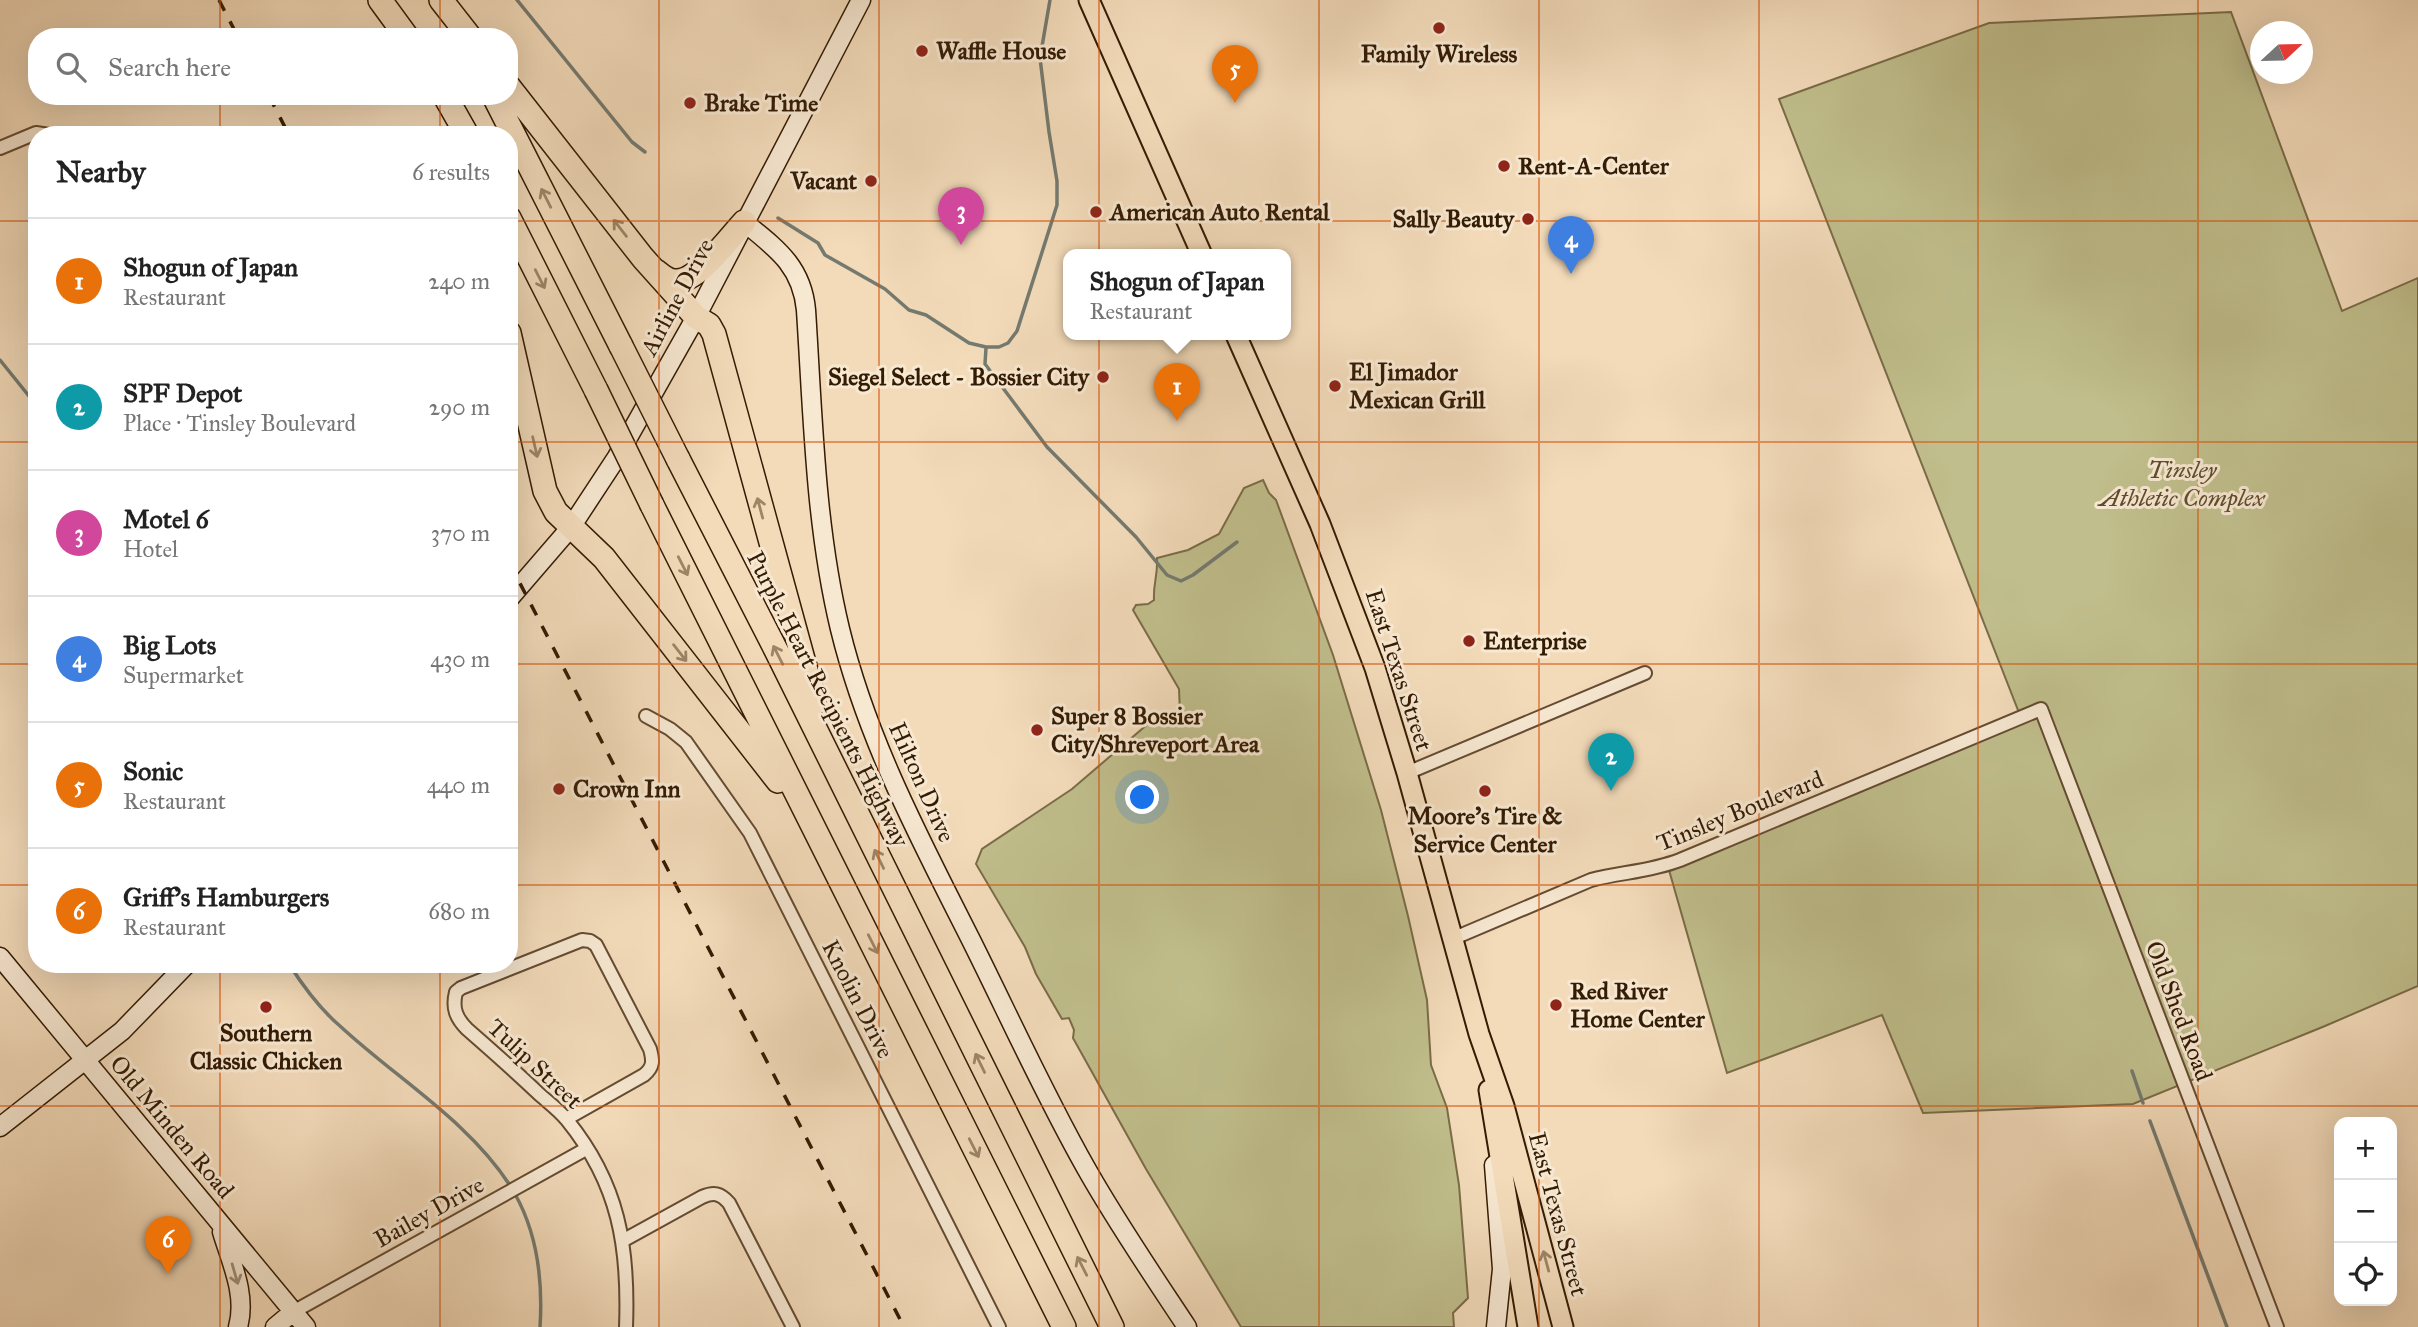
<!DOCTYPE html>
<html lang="en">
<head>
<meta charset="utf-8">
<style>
  :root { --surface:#fff; --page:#f2f2f2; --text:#222; --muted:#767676; --line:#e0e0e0; --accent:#8f2418 }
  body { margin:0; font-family:"IM FELL Great Primer",serif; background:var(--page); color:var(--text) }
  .controls { position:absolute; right:21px; bottom:21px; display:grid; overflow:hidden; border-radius:14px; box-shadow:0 7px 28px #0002 }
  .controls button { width:63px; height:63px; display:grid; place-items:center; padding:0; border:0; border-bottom:2px solid var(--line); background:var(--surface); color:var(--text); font:35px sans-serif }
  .compass { position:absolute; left:2250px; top:21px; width:63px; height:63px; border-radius:50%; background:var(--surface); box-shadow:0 7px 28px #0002; rotate:68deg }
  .you { position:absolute; left:1143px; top:798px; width:24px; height:24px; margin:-18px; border:5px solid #fff; border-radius:50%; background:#1a73e8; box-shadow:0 0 0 10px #1a73e833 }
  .badge { display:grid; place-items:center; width:46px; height:46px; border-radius:50%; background:var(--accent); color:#fff; font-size:23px; font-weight:700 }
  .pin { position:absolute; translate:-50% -58px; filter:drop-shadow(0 2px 4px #0008) }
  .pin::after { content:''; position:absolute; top:37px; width:24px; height:21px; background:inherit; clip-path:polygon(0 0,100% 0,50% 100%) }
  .popup { position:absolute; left:1063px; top:249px; width:228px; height:91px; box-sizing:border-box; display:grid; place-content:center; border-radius:14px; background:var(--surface); filter:drop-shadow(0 2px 5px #0005); font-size:23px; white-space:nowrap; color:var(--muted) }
  .popup b { font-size:26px; color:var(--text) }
  .popup::after { content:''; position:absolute; left:50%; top:100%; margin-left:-14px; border:14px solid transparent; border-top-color:var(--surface) }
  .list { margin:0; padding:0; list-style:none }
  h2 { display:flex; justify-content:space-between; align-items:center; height:91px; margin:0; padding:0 28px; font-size:30px }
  h2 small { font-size:23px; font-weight:400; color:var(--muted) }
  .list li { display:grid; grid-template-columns:46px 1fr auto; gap:21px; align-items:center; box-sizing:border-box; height:126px; padding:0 28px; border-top:2px solid var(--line) }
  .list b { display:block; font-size:26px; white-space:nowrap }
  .list p { margin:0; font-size:23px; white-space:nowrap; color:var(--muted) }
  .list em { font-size:23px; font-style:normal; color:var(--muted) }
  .icon { flex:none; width:38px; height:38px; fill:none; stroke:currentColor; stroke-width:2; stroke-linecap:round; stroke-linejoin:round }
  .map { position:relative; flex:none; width:2418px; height:1327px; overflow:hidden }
  .search { position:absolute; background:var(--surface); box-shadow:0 7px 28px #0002; left:28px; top:28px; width:490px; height:77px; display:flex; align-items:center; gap:18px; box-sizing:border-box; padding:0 24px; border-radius:28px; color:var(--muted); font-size:26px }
  .panel { position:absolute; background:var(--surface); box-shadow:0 7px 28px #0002; left:28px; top:126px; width:490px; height:847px; border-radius:28px }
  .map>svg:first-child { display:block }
  .green { fill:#c0be8c; stroke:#7a6c48; stroke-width:2 }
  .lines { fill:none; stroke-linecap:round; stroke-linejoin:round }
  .stream { stroke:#747a70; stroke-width:3.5 }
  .street-casing { stroke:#644b31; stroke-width:16 }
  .secondary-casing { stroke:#341b03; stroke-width:21 }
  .primary-casing { stroke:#341b03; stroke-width:23 }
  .highway-casing { stroke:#341b03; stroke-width:26 }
  .street { stroke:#f7e8d2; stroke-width:12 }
  .secondary { stroke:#f7e8d2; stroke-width:18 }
  .primary { stroke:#f3dbba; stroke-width:19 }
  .highway { stroke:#f3dbba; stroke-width:23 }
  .rail { stroke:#341b03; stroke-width:3.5; stroke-dasharray:12 12; stroke-linecap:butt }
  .highway-bridge-casing { stroke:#341b03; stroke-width:26; stroke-linecap:butt }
  .highway-bridge { stroke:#f3dbba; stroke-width:23 }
  .oneway { stroke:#9d8568 }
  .oneway2 { stroke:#9f8c75 }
  .grid { fill:none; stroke:#d6530b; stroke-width:2; stroke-opacity:0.55 }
  .poi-dot { fill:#8f2418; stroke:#f7e8d2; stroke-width:2.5 }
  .labels { text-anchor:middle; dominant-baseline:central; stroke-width:6; stroke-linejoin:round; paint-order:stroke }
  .poi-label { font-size:24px; font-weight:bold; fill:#341b03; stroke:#f7e8d2; text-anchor:start }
  .street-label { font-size:24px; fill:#341b03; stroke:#f7e8d2 }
  .park-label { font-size:24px; font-style:italic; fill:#5e4c2c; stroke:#f7e8d2 }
</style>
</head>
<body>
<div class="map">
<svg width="2418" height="1327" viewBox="0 0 2418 1327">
  <rect width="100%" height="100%" fill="#f3dbba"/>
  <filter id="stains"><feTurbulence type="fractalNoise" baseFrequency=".00286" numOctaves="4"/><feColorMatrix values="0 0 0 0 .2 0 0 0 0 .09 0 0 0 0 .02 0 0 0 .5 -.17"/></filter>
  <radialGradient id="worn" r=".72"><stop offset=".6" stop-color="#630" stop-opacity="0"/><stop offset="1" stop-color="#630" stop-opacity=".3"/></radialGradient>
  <!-- green -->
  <path class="green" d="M2231,12l111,299 76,-33v708l-93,40 -192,78 -210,9 -41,-98 -155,58 -58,-203 354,-147 -244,-624 210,-76z
    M1263,480l6,13 7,7 57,155 48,155 27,106 19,84 4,65 16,43 12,77 9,113 -15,15 1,14h-213l-95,-158 -73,-131 1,-8 -5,-12 -7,1 -26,-45 -11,-27 -49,-83 6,-15 90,-60 77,-66 31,-9 -1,-25 -46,-79 3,-5 12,-1 6,-4c-1,-17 4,-24 3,-42l31,-8 31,-16 25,-46z"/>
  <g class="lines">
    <!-- stream -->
    <path class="stream" d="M517,0l115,142 13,10
      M778,218l40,25 7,12 60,34 24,21 17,5 43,28 17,4h13l9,-4 9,-12 40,-126v-24l-8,-49 -9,-74 10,-58
      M986,348l-1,16 62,83 89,90 31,38 14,6 12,-6 44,-33
      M0,360l37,46
      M289,964c14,22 31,45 51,62 57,53 129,95 171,161
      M2132,1071l11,32
      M2150,1121l77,206
      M515,1194c23,41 28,86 25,133"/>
    <defs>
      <path id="street" d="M0,148l36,-15 13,2
        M646,716l24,13 16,13 64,91 249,494
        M1407,773l238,-100
        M1452,939l139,-59c30,-8 58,-8 89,-20l361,-151 236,618
        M566,1119l78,-44c10,-8 9,-15 6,-26l-54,-104 -6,-4 -8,-1 -121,48 -5,4c-4,16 0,26 11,37 24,21 49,43 72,65 9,8 20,16 28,26 52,64 62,127 59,207
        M624,1240l78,-43c12,-5 18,-4 27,6l64,124
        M293,1312l293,-163"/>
      <path id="secondary" d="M744,222c32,26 58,44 62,88 7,107 9,215 34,319 27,111 80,210 131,311 38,76 73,154 115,228 31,55 66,106 101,159
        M509,599l62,-72 46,-70 79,-140 165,-317
        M0,957l306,370
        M0,1127l122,-96 65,-67
        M1494,1165l8,104 -6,58
        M222,1232c9,30 25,63 16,95
        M275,1327l18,-15"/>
      <path id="primary" d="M1089,0l113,255
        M1236,335l84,189 55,144 32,105 72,261 25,72 59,221
        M1489,1090l39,237"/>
      <path id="highway" d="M380,0l27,37
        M441,0l29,37
        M509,87l134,171 53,59 13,8 5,9 101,369
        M445,96l22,39
        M494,96l127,250
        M509,218l87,172
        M656,271c6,5 11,10 19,10 22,2 55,-44 69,-59
        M509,333l36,158 11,21 48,46 174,223
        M678,459l98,191 336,677
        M652,505l412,822"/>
    </defs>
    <!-- street casing -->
    <use href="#street" class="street-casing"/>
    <!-- secondary casing -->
    <use href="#secondary" class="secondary-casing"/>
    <!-- primary casing -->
    <use href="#primary" class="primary-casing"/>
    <!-- highway casing -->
    <use href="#highway" class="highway-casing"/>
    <!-- street -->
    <use href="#street" class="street"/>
    <!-- secondary -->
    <use href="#secondary" class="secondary"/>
    <!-- primary -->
    <use href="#primary" class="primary"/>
    <!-- highway -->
    <use href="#highway" class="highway"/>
    <!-- rail -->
    <path class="rail" d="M219,0l19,37
      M269,96l20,39
      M509,562l395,765"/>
    <defs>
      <path id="highway-bridge" d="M621,346l57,113
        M596,390l56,115"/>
    </defs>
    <!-- highway-bridge casing -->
    <use href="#highway-bridge" class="highway-bridge-casing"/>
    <!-- highway-bridge -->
    <use href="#highway-bridge" class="highway-bridge"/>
  </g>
  <!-- one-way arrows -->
  <defs><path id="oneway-shaft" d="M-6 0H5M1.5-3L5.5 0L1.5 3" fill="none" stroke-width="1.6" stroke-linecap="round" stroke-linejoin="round" transform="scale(1.75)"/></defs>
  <g class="oneway">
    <use href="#oneway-shaft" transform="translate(546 198) rotate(-117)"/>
    <use href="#oneway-shaft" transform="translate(620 228) rotate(-128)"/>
    <use href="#oneway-shaft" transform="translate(540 279) rotate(63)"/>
    <use href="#oneway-shaft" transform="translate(535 447) rotate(77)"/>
    <use href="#oneway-shaft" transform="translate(760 508) rotate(-105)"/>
    <use href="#oneway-shaft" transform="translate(683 566) rotate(63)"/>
    <use href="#oneway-shaft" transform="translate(680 653) rotate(52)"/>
    <use href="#oneway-shaft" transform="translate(778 655) rotate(-117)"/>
    <use href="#oneway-shaft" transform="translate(879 859) rotate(-116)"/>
    <use href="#oneway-shaft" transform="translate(873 944) rotate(63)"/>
    <use href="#oneway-shaft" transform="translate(980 1063) rotate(-116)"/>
    <use href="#oneway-shaft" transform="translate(974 1148) rotate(63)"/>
    <use href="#oneway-shaft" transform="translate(1546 1261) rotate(-105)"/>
    <use href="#oneway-shaft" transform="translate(1082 1266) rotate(-117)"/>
  </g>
  <use class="oneway2" href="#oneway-shaft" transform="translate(235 1274) rotate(74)"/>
  <!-- grid -->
  <path class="grid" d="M220,0v37M440,0v37M659,0v1327M879,0v1327M1099,0v1327M1319,0v1327M1539,0v1327M1759,0v1327M1978,0v1327M2198,0v1327M220,96v39M440,96v39M0,221h37M509,221h1909M0,442h37M509,442h1909M0,664h37M509,664h1909M0,885h37M509,885h1909M220,964v363M440,964v363M0,1106h2418"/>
  <!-- markers -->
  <g class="poi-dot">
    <circle cx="1439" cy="28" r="7"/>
    <circle cx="922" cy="51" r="7"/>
    <circle cx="690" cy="103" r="7"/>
    <circle cx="1504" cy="166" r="7"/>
    <circle cx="871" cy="181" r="7"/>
    <circle cx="1096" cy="212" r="7"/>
    <circle cx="1528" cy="219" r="7"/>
    <circle cx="1103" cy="377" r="7"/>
    <circle cx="1335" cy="386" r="7"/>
    <circle cx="1469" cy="641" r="7"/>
    <circle cx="1037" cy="730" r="7"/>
    <circle cx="559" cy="789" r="7"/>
    <circle cx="1485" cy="791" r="7"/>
    <circle cx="1556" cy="1005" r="7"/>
    <circle cx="266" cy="1007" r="7"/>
  </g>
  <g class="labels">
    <!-- poi labels -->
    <g class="poi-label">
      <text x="936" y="51">Waffle House</text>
      <text x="1439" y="54" text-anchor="middle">Family Wireless</text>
      <text x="704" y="103">Brake Time</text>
      <text x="1518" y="166">Rent-A-Center</text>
      <text x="857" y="181" text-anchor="end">Vacant</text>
      <text x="1110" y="212">American Auto Rental</text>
      <text x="1514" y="219" text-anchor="end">Sally Beauty</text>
      <text x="1349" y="372">El Jimador<tspan x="1349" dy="28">Mexican Grill</tspan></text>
      <text x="1089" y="377" text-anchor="end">Siegel Select - Bossier City</text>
      <text x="1483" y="641">Enterprise</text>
      <text x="1051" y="716">Super 8 Bossier<tspan x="1051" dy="28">City/Shreveport Area</tspan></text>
      <text x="573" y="789">Crown Inn</text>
      <text x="1485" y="816" text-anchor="middle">Moore's Tire &amp;<tspan x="1485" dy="28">Service Center</tspan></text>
      <text x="1570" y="991">Red River<tspan x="1570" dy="28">Home Center</tspan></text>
      <text x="266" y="1033" text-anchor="middle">Southern<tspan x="266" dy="28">Classic Chicken</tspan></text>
    </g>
    <!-- street labels -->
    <g class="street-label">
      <text transform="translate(677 297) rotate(-62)">Airline Drive</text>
      <text transform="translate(1399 670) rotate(72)">East Texas Street</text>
      <text transform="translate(828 699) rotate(63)">Purple Heart Recipients Highway</text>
      <text transform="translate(922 782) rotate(66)">Hilton Drive</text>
      <text transform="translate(1740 811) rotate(-22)">Tinsley Boulevard</text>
      <text transform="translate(858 999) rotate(63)">Knolin Drive</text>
      <text transform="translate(2179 1011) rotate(69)">Old Shed Road</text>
      <text transform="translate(535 1064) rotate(43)">Tulip Street</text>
      <text transform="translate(172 1127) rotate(50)">Old Minden Road</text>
      <text transform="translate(429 1212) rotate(-29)">Bailey Drive</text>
      <text transform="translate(1558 1214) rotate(75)">East Texas Street</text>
    </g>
    <!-- park labels -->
    <g class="park-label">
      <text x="2182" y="470">Tinsley<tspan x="2182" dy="28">Athletic Complex</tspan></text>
    </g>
  </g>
  <rect width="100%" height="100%" filter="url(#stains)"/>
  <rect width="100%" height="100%" fill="url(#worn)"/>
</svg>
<div class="controls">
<button>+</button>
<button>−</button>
<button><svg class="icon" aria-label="locate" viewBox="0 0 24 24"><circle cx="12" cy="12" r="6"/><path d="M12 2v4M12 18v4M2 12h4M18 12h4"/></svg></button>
</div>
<svg class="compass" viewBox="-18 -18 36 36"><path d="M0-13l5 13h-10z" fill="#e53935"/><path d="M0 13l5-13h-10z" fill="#767676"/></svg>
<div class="you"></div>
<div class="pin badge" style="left:1177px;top:421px;background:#e8710a">1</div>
<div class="popup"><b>Shogun of Japan</b>Restaurant</div>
<div class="pin badge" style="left:1611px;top:791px;background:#0f9aa8">2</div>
<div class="pin badge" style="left:961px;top:245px;background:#d1479c">3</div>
<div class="pin badge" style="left:1571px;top:274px;background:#3f7fe0">4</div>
<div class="pin badge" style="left:1235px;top:103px;background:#e8710a">5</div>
<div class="pin badge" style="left:168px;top:1274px;background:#e8710a">6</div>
<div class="search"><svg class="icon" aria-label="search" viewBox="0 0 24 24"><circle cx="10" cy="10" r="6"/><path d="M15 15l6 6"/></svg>Search here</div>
<section class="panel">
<h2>Nearby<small>6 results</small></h2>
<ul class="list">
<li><span class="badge" style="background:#e8710a">1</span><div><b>Shogun of Japan</b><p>Restaurant</p></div><em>240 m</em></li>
<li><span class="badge" style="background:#0f9aa8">2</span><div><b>SPF Depot</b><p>Place · Tinsley Boulevard</p></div><em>290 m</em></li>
<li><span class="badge" style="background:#d1479c">3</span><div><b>Motel 6</b><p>Hotel</p></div><em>370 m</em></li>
<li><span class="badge" style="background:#3f7fe0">4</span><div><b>Big Lots</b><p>Supermarket</p></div><em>430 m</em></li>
<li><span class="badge" style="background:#e8710a">5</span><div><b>Sonic</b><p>Restaurant</p></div><em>440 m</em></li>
<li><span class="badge" style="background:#e8710a">6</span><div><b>Griff's Hamburgers</b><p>Restaurant</p></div><em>680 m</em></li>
</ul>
</section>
</div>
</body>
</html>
